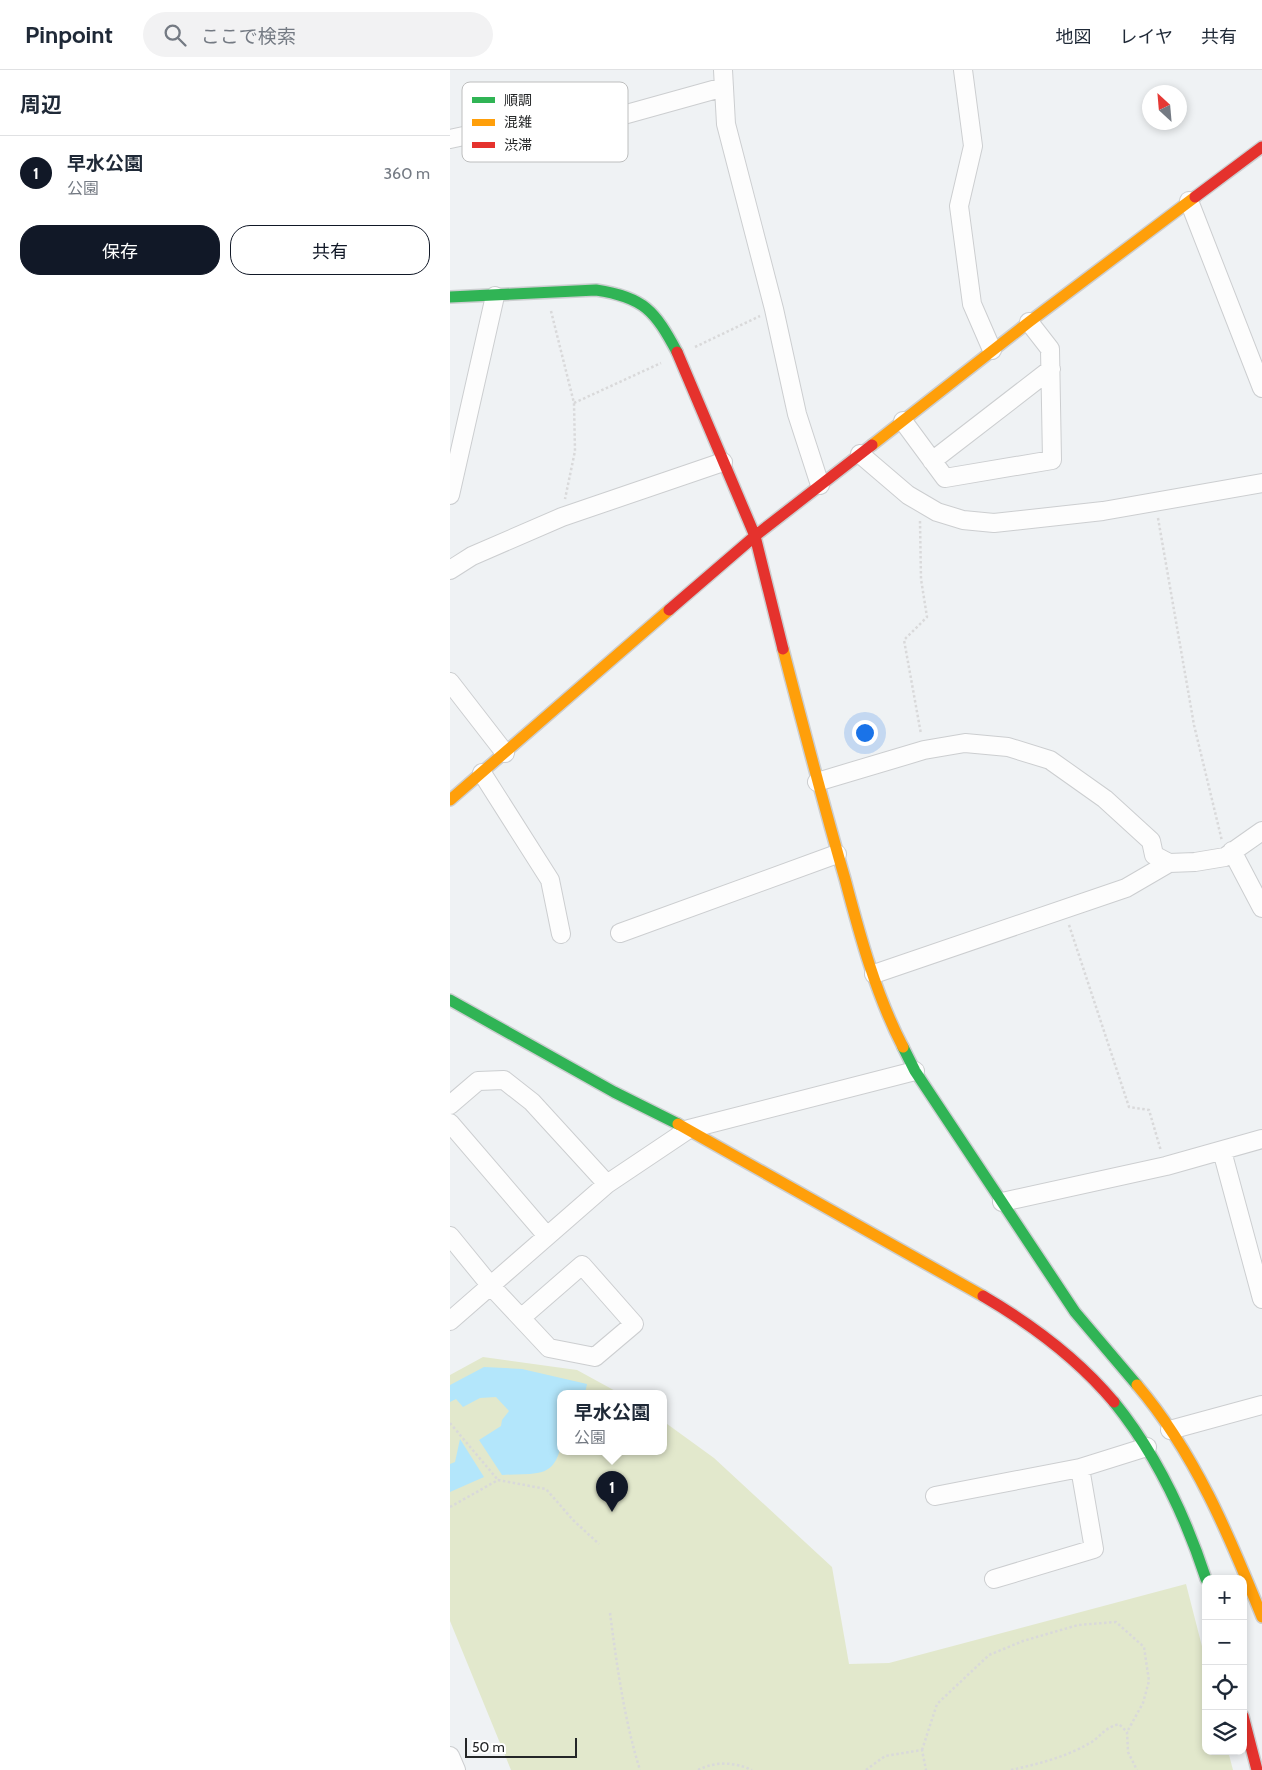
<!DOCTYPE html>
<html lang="ja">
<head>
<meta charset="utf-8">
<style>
  :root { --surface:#fff; --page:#f2f2f3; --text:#1f2937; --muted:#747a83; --line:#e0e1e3; --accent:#111827 }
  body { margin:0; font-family:Cabin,"Noto Sans JP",sans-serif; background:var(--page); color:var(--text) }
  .controls { position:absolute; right:15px; bottom:15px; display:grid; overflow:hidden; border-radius:10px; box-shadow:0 2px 8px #0003 }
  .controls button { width:45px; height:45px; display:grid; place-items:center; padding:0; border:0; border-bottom:1px solid var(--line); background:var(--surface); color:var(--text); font:25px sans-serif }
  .compass { position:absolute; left:692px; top:15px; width:45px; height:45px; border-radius:50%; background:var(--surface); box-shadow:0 2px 8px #0003; rotate:334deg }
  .scale { position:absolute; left:15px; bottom:12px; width:112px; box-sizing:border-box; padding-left:5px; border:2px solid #242627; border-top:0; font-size:14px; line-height:18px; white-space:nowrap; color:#242627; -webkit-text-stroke:4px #fff; paint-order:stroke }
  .you { position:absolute; left:414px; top:662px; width:18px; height:18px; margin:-12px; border:4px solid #fff; border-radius:50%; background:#1a73e8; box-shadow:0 0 0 8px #1a73e833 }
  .badge { display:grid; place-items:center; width:32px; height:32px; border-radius:50%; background:var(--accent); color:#fff; font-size:16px; font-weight:700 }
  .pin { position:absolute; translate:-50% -41px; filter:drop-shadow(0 1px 2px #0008) }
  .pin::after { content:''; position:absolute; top:26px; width:18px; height:15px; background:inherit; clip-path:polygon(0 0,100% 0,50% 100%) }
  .popup { position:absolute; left:107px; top:1320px; width:110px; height:65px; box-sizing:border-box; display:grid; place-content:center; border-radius:10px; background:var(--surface); filter:drop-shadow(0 1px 4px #0005); font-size:16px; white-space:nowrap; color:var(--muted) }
  .popup b { font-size:19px; color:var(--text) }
  .popup::after { content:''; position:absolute; left:50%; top:100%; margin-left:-10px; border:10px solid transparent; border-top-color:var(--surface) }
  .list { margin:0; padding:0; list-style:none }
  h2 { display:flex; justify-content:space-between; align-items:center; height:65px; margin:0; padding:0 20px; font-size:21px }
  h2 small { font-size:16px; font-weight:400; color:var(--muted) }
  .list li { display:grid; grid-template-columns:32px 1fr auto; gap:15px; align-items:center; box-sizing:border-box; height:75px; padding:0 20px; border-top:1px solid var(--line) }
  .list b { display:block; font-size:19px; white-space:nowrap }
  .list p { margin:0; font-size:16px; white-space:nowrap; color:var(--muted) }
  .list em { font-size:16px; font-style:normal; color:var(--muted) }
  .actions { display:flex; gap:10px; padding:15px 20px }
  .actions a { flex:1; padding:11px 0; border:1px solid var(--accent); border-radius:20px; text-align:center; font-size:18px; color:var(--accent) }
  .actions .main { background:var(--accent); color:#fff }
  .icon { flex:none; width:28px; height:28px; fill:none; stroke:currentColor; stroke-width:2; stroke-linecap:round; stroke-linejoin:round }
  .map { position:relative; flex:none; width:812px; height:1700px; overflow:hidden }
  header { display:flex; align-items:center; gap:30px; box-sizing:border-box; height:70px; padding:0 25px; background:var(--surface); border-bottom:1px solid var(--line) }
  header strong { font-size:24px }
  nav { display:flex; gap:28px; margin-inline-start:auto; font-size:18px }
  .search { width:350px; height:45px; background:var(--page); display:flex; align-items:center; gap:12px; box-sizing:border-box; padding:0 18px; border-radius:28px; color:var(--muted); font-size:19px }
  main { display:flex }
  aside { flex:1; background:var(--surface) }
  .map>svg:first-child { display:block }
  .green { fill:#e2e8cc }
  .water { fill:#b3e6fb }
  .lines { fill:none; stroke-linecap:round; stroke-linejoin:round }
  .street-casing { stroke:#ccced0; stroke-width:20 }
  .fast-casing { stroke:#ccced0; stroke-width:14 }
  .slow-casing { stroke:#ccced0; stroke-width:14 }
  .jam-casing { stroke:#ccced0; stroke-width:14 }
  .path { stroke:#d9d9da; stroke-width:2.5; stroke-dasharray:2.5 2.5; stroke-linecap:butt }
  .street { stroke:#fdfdfd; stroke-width:18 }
  .fast { stroke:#30b455; stroke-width:11 }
  .slow { stroke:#ff9f0a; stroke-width:11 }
  .jam { stroke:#e5322d; stroke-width:11 }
  .key { fill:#fff; stroke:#bdbebe; stroke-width:1 }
  .key-label { font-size:14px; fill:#242627 }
</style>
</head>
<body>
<header>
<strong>Pinpoint</strong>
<div class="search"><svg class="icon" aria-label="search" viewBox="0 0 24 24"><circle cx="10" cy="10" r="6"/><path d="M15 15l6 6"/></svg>ここで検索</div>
<nav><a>地図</a><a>レイヤ</a><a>共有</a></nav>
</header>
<main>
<aside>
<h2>周辺<small></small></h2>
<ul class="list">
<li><span class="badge">1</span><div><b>早水公園</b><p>公園</p></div><em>360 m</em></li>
</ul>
<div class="actions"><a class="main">保存</a><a>共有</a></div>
</aside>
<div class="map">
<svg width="812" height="1700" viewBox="0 0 812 1700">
  <rect width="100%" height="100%" fill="#eff2f4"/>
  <!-- green -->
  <path class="green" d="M33,1287l94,13 42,23h-58v58h102v-30l51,37 118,109 17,97 40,-1 297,-79 20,78v89h22l5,19h-722l-61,-149v-246z"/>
  <!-- water -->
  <path class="water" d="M34,1297l38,2 65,15 -2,9h-24c0,25 9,76 -24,80 -11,2 -24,1 -35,2l-23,-35 22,-14 1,-6 7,-9 -13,-14 -16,1 -17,9 -7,-8 -6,3v-17z
    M10,1369l24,38 -34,15v-28l5,-2z"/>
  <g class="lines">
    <defs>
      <path id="street" d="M273,0l3,54 48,185 23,105 23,71
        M513,0l10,76 -14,60 13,98 20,46
        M0,69l60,-13 88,-4 126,-35
        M739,131l73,187
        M453,351l42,57 107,-18 -2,-111 -21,-27
        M410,384l48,41 29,17 26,8 31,3 109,-12 159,-28
        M482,391l119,-92
        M0,425l45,-199
        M0,500l22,-14 90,-39 161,-55
        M0,612l55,71
        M32,703l68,107 11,54
        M367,712l107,-32 41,-7 43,4 42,13 55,39 46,42 3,14 15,8 26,-1 30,-5 37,-26
        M782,781l30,57
        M170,863l217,-79
        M424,904l252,-86 43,-25
        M0,1035l28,-24 26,-1 28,22 75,82
        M0,1053l97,113
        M772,1081l40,148
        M552,1132l164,-36 96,-27
        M0,1166l40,49 59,63 46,9 39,-33 -52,-59 -61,53
        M0,1251l157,-137 82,-55 226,-58
        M720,1360l92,-25
        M485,1426l145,-28 67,-21
        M544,1509l100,-30 -14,-81
        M0,1686l6,14"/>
      <path id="fast" d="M0,227l146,-7c48,7 59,21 81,62
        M0,930l164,92 64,32
        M453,977l12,24 160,241 62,73
        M664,1332c43,53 71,113 92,177"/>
      <path id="slow" d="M422,375l157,-123 166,-125
        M333,579c20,77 40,154 62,230 15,57 31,116 58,168
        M0,730l219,-190
        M228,1054l305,172
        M687,1315c58,68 92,150 125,232"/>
      <path id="jam" d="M745,127l67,-50
        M227,282l78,184 28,113
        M219,540l86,-74 117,-91
        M533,1226c48,28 95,63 131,106
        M793,1646l14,54"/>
    </defs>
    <!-- street casing -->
    <use href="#street" class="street-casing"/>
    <!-- fast casing -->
    <use href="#fast" class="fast-casing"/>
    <!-- slow casing -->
    <use href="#slow" class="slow-casing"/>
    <!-- jam casing -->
    <use href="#jam" class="jam-casing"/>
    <!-- path -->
    <path class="path" d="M101,241l23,92 1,48 -10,48
      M245,277l65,-31
      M124,333l87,-40
      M708,448l36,207 28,116
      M470,451l1,58 6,38 -23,23 17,94
      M619,855l60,182 20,3 12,41
      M0,1353l48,57
      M0,1437l48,-27 48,9 27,31 26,24
      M160,1543c7,53 14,106 30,157
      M472,1680l15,-46 52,-49 34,-14 55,-16 38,-3 28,25 5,34 -6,22 -16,29
      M248,1700c18,-9 36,-8 54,0
      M416,1700l19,-14 37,-6 4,20
      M561,1700c27,-6 55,-13 79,-27 12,-7 12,-14 29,-19l8,8 1,20 9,18"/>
    <!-- street -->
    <use href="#street" class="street"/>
    <!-- fast -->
    <use href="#fast" class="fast"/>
    <!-- slow -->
    <use href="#slow" class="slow"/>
    <!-- jam -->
    <use href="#jam" class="jam"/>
  </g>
  <!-- legend -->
  <rect x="12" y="12" width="166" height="80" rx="8" class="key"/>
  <rect x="22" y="27" width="23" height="6" fill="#30b455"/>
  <rect x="22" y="49" width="23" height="7" fill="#ff9f0a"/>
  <rect x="22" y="72" width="23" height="6" fill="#e5322d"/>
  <g class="key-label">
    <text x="54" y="35">順調</text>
    <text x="54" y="57">混雑</text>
    <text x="54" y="80">渋滞</text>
  </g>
</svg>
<div class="controls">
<button>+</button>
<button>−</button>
<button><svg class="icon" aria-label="locate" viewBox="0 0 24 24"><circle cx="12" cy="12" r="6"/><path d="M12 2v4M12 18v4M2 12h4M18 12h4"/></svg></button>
<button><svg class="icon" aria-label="layers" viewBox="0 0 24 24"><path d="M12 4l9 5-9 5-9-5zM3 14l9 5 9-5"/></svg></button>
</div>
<svg class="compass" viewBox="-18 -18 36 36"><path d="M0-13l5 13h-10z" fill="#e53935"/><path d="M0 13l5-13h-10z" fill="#747a83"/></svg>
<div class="scale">50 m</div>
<div class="you"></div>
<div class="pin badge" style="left:162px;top:1442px">1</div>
<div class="popup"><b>早水公園</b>公園</div>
</div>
</main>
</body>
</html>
